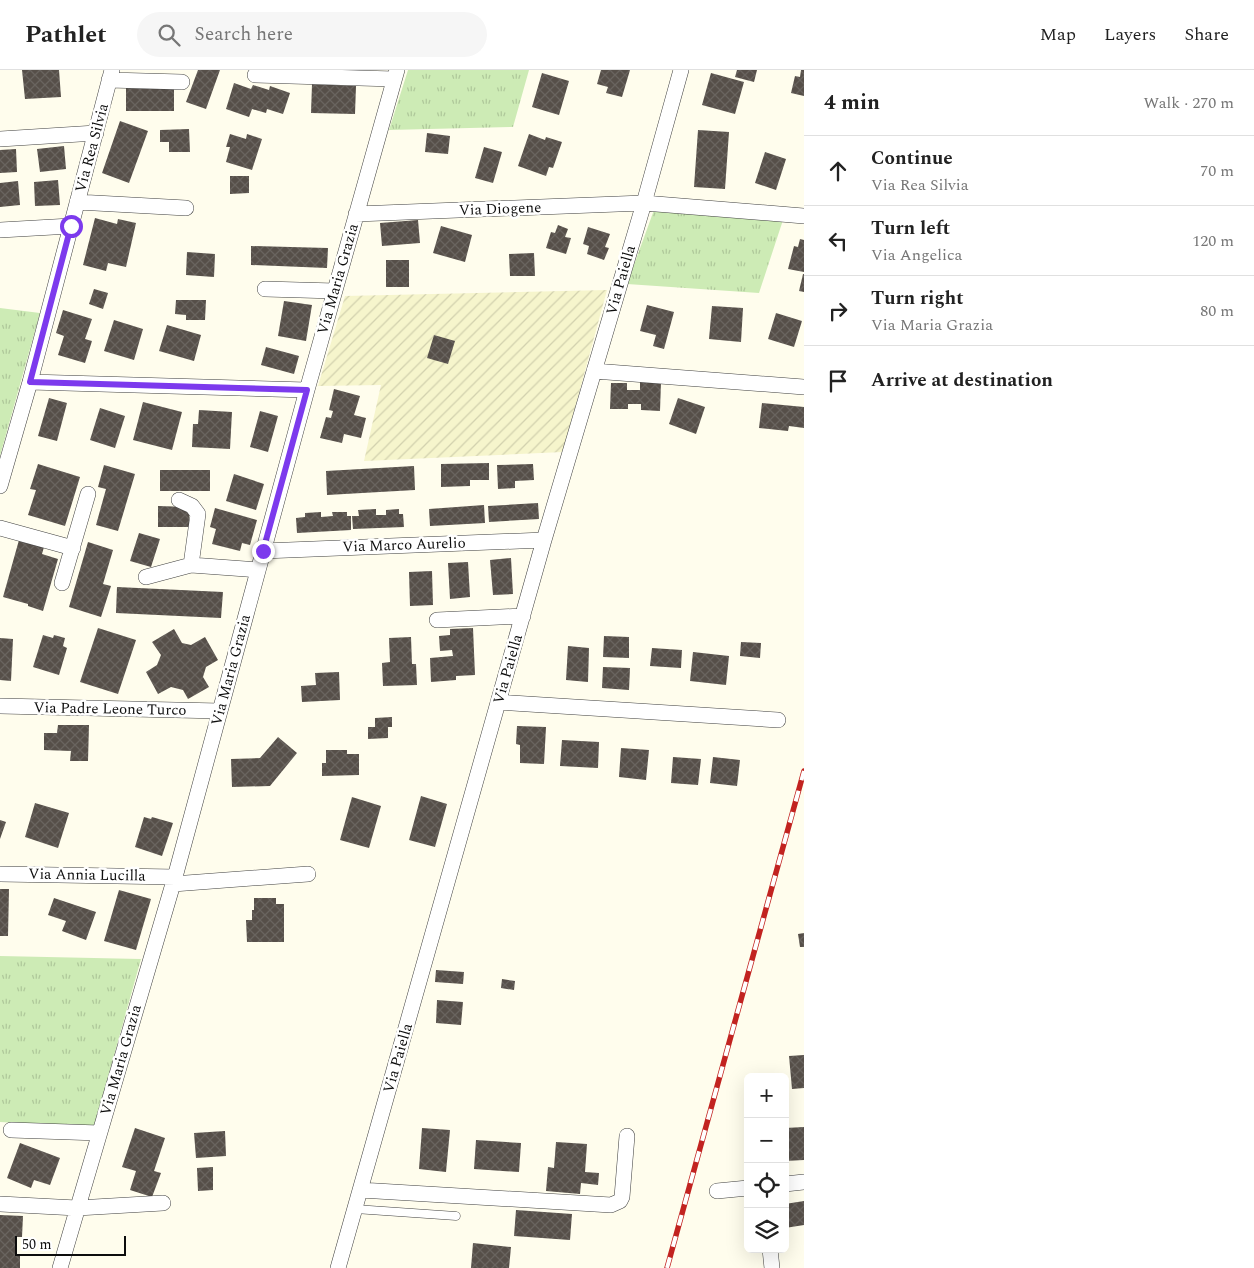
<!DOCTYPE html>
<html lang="en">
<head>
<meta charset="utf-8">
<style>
  :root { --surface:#fff; --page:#f6f6f6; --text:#222; --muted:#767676; --line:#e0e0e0 }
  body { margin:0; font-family:Spectral,serif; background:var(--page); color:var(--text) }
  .controls { position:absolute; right:15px; bottom:15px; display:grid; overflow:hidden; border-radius:8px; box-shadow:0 5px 20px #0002 }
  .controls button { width:45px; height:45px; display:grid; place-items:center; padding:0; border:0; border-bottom:1px solid var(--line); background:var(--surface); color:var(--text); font:25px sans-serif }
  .scale { position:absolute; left:15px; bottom:12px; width:111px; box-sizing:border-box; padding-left:5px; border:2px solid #0d0d0d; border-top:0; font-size:14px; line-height:18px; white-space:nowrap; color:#0d0d0d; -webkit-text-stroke:4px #fff; paint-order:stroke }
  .stop { position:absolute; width:15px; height:15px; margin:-11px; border:4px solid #7c3aed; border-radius:50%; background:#fff }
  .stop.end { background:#7c3aed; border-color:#fff; box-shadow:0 1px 5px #0008 }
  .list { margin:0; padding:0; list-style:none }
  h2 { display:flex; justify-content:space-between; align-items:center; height:65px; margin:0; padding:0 20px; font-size:21px }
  h2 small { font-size:16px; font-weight:400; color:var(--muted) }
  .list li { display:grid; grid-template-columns:32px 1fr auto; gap:15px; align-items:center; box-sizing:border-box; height:70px; padding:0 20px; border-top:1px solid var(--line) }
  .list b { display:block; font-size:19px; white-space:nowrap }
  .list p { margin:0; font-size:16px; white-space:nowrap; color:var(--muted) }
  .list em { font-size:16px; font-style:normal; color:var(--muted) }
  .icon { flex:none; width:28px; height:28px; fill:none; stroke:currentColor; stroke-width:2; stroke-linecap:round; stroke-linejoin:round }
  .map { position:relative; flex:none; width:804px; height:1198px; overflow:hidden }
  header { display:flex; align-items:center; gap:30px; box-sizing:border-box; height:70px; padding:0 25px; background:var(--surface); border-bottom:1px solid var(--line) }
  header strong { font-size:24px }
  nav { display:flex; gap:28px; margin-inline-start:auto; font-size:18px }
  .search { width:350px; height:45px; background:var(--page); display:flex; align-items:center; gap:12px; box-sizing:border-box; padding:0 18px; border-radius:28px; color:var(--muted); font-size:19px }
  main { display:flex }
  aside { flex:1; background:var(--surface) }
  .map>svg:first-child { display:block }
  .farmland { fill:url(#farmland-furrows) }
  .grass { fill:url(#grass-tufts) }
  .building { fill:url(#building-cross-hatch) }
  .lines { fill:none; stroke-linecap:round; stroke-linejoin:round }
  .service-casing { stroke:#404040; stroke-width:9 }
  .minor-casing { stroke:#404040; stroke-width:16 }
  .service { stroke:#fff; stroke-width:8 }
  .minor { stroke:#fff; stroke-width:15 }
  .rail-casing { stroke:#c22320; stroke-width:5.5 }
  .rail { stroke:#fff; stroke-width:4; stroke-dasharray:11; stroke-linecap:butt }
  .route { stroke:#7c3aed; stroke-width:6 }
  .labels { text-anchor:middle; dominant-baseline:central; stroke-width:5; stroke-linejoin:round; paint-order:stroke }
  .street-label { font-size:15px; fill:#0d0d0d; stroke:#fff }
</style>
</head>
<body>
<header>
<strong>Pathlet</strong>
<div class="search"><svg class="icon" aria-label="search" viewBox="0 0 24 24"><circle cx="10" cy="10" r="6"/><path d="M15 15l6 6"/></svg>Search here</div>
<nav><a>Map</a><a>Layers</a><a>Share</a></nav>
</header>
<main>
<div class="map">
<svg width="804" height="1198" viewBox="0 0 804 1198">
  <defs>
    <pattern id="farmland-furrows" width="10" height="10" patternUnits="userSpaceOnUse" patternTransform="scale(1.25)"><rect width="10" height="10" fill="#f6f5cc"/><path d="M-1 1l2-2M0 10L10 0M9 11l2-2" fill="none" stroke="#d2d1ae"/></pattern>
    <pattern id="grass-tufts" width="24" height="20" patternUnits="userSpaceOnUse" patternTransform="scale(1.25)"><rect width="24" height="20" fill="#cdebb5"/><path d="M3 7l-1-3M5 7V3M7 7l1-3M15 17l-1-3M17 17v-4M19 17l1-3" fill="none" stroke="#afc89a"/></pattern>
    <pattern id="building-cross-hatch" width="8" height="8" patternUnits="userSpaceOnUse" patternTransform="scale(1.25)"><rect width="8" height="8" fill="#564f49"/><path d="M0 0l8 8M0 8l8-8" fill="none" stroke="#69645f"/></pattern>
  </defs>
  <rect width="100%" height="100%" fill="#fffded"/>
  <!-- farmland -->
  <path class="farmland" d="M607,220l-44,162 -199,9 17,-76 -63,1 27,-90z"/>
  <!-- grass -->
  <path class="grass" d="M408,0h121l-16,57 -124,3z
    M654,140l129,10 -24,73 -132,-9z
    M0,238l40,5 -40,143z
    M0,886l141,3 -47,168 -94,-5z"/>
  <!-- building -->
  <path class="building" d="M22,0h37l2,27 -36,2z
    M198,0h22l-14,39 -20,-7z
    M601,0h29l-8,27 -16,-4 2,-6 -11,-3z
    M737,0h20l-3,12 -19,-5z
    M801,0h3v26l-13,-3 4,-17 5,1z
    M542,3l27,8 -10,34 -27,-8z
    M711,3l33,9 -9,32 -33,-9z
    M234,13l17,6 2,-4 16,5 1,-4 20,7 -7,21 -16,-5 -1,4 -14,-4 -3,8 -23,-8z
    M312,14l44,2 -1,28 -44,-1z
    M126,18l48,1v22h-48z
    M120,51l28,10 -19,52 -27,-10z
    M189,59l1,23h-21v-10h-9v-12z
    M698,60l31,2 -4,57 -31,-2z
    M427,63l23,3 -2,18 -23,-2z
    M230,64l16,5 1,-5 15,5 -10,31 -26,-8 4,-15h-4z
    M529,64l16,6 1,-3 16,5 -9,26 -4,-1 -3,9 -28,-10z
    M64,76l2,23 -26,3 -3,-23z
    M484,77l18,5 -9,31 -18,-5z
    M16,79l1,23 -17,1v-23z
    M765,82l21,7 -10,31 -21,-7z
    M230,106h19v17l-19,1z
    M58,110l2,25 -25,1 -1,-24z
    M18,111l2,24 -20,2v-24z
    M95,148l22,6 1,-5 18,4 -10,44 -18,-4 -2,8 -23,-6z
    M418,150l2,23 -38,3 -2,-23z
    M558,155l10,4 -3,8 6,1 -5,16 -20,-6 5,-16 4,1z
    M441,156l31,9 -7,27 -32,-9z
    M588,157l22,7 -5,13 4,1 -5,12 -17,-6 2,-8 -6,-2z
    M800,169l4,1v32l-16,-3 6,-23 4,1z
    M251,176l77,2 -1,20 -76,-3z
    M187,182l28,2 -1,23 -28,-2z
    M534,183l1,23h-25l-1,-22z
    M386,190h23v27h-23z
    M803,204h1v18l-5,-1z
    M94,219l14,4 -5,16 -14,-5z
    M176,230h30l-1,20h-19v-5l-11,-1z
    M284,231l28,4 -6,36 -28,-5z
    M647,235l27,7 -10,37 -11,-3 3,-11 -16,-4z
    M712,236l31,2 -2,34 -32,-3z
    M63,240l29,9 -7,20 7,2 -7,22 -27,-8 6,-19 -8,-3z
    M776,243l26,8 -8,26 -26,-8z
    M114,250l29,9 -9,31 -30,-9z
    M167,255l34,10 -7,26 -35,-10z
    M434,265l21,6 -7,23 -21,-6z
    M266,277l33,9 -5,18 -33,-9z
    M640,311l21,1 -1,29 -19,-1v-6h-13v5h-18l1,-26h16v7h13z
    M334,319l26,7 -6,19 12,3 -5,20 -17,-4 -2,9 -22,-5 6,-21 5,1 2,-7 -4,-1z
    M49,328l18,5 -10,38 -19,-5z
    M678,328l27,9 -9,27 -27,-10z
    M143,332l39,10 -10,38 -39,-10z
    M762,333l42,4v21l-15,-2 -1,5 -29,-3z
    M100,338l25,8 -10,32 -25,-8z
    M199,340l33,2 -2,37 -38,-2 1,-23h5z
    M260,341l18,5 -10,36 -18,-5z
    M489,393v17h-19v6l-29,1v-23z
    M38,394l42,13 -15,49 -37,-11 8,-25 -6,-1z
    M533,394l1,16 -19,1v7l-17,1 -1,-24z
    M104,395l31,9 -17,57 -22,-6 10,-36 -8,-2z
    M414,396l1,24 -88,5 -1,-24z
    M160,400h50v21h-50z
    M234,404l30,10 -8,26 -30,-9z
    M538,433l1,16 -50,3 -1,-16z
    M484,435l1,18 -55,3 -1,-17z
    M158,436l31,1v20h-31z
    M215,438l42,12 -7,25 -8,-2 -2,8 -28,-7 4,-15 -6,-2z
    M376,439v6h10v-5l13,-1v5h4l1,13 -51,2 -1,-13h7l-1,-6z
    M321,442v5l12,-1 -1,-4h15v4h4v14l-54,3 -1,-15 9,-1v-4z
    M139,463l21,6 -9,28 -21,-6z
    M19,470l25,7 -2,7 16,5 -15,52 -15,-5v-2l-25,-7z
    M88,472l25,8 -10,34 8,2 -10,31 -32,-10z
    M511,488l2,36 -20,1 -3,-35z
    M468,492l2,35 -20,2 -2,-36z
    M432,501l1,34 -23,1 -1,-34z
    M117,517l106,5 -2,26 -105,-5z
    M98,558l38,12 -18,54 -38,-12z
    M473,558l2,47 -19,1v4l-25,2 -1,-24 23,-2 -1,-6 -12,1 -1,-15 11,-1v-6z
    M174,559l8,14 9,2 14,-8 13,23 -12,7 -3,10 6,10 -21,12 -5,-9 -12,-3 -13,7 -12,-22 11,-7 4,-10 -9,-13z
    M43,565l10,3 1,-3 11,3 -2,8 4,2 -8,27 -26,-8z
    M604,566l25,1v21l-26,-1z
    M411,567l1,27h4l1,21 -34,1 -1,-23 8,-1 -1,-24z
    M0,568l13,1 -2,42 -11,-1z
    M741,572l20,1 -1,15 -20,-2z
    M568,576l21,2 -1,34 -22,-2z
    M652,578l30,2 -1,18 -31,-2z
    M693,582l36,4 -3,29 -36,-4z
    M603,597l27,1 -1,22 -27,-2z
    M339,602l1,28 -38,2 -1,-16 15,-1 -1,-12z
    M392,647v10h-4v11l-20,1v-12h7v-9z
    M58,655h31l-1,36h-18l1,-10 -27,-1v-17h13z
    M517,656l29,1 -2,37 -24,-1v-18l-4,-1z
    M278,667l19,16 -27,33 -38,1 -1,-28 29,-1z
    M562,670l37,2 -1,26 -38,-2z
    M621,678l28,2 -3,30 -27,-3z
    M326,680h21v4h12v21l-37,1v-13h4z
    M673,687l28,2 -3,26 -27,-2z
    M713,687l27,3 -3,26 -27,-3z
    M421,726l26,8 -12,43 -26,-7z
    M352,727l29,9 -12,42 -29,-8z
    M35,733l34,10 -11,35 -33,-11z
    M144,747l7,2 1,-2 21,6 -11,33 -27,-9z
    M0,750l6,2 -6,17z
    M0,819h9l-1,47h-8z
    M119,820l32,9 -15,51 -32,-9z
    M54,828l42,14 -10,28 -24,-9 4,-10 -18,-6z
    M254,828h22v6h8v38h-37l-1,-22h6v-10h2z
    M804,863v14h-4l-2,-13z
    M436,900l28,2 -1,12 -28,-2z
    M502,909l13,2 -1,9 -13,-2z
    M437,930l26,2 -2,23 -25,-2z
    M804,985v33l-12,1 -3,-33z
    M804,1057v33l-19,1v-33z
    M135,1058l30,10 -11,33 7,2 -9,24 -22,-7 6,-19 -14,-4z
    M422,1058l28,2 -4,42 -27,-3z
    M225,1061l1,25 -30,2 -2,-25z
    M476,1070l45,3 -2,29 -45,-3z
    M556,1072l31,2 -2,28 14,1 -1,12 -17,-2 -1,11 -34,-3 2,-24 6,1z
    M20,1073l40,15 -10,27 -16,-5 -3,8 -24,-10z
    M213,1097v23l-15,1 -1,-23z
    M804,1131v24l-19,3v-24z
    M516,1140l56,4 -2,26 -56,-4z
    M0,1145l23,1 -1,21h-6l-1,18h5v13h-20z
    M473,1173l38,4 -2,21h-38z"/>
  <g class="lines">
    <defs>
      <path id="service" d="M355,1139l101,7"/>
      <path id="minor" d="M255,5l139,4
        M109,10l73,2
        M0,69l96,-6
        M77,132l109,6
        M356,144l288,-11 160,13
        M0,160l71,-4
        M265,219l70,2
        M594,301l210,16
        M30,312l277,8
        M0,416l30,-104 82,-312
        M179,430l13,6 6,8 -7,51
        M0,458l73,20
        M263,481l281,-11
        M146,507l45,-12 67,5
        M62,513l26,-89
        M437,550l86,-4
        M498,632l280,18
        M0,636l220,5
        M0,804l175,3
        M173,814l135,-10
        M11,1060l88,3
        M785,1114l19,-2
        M360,1120l251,15 9,-4 2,-4 5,-61
        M717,1121l31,-3
        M0,1134l77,4 86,-5
        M770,1179l2,19
        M60,1198l115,-391 132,-487 90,-320
        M338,1198l206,-728 100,-337 37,-133"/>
    </defs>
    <!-- service casing -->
    <use href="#service" class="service-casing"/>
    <!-- minor casing -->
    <use href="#minor" class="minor-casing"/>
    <!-- service -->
    <use href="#service" class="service"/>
    <!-- minor -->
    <use href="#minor" class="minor"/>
    <defs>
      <path id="rail" d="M667,1198l137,-497"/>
    </defs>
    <!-- rail casing -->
    <use href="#rail" class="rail-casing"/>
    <!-- rail -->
    <use href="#rail" class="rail"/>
  </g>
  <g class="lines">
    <!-- route -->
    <path class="route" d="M71,156l-41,156 277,8 -44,161"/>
  </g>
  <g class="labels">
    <!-- street labels -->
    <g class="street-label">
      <text transform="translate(92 78) rotate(-75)">Via Rea Silvia</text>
      <text transform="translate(500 139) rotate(-2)">Via Diogene</text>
      <text transform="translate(338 209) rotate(-74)">Via Maria Grazia</text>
      <text transform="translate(621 210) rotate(-74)">Via Paiella</text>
      <text transform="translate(404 475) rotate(-2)">Via Marco Aurelio</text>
      <text transform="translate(508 599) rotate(-74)">Via Paiella</text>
      <text transform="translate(231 600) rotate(-75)">Via Maria Grazia</text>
      <text transform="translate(110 639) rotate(1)">Via Padre Leone Turco</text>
      <text transform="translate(87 805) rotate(1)">Via Annia Lucilla</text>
      <text transform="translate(398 988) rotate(-74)">Via Paiella</text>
      <text transform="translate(121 990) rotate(-74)">Via Maria Grazia</text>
    </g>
  </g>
</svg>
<div class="controls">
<button>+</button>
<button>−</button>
<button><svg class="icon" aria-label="locate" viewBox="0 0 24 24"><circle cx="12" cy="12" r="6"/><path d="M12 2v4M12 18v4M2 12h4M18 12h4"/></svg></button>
<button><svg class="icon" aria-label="layers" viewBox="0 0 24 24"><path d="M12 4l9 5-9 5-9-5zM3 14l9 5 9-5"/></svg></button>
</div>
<div class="scale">50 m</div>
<div class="stop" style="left:71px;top:156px"></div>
<div class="stop end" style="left:263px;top:481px"></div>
</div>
<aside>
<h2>4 min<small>Walk · 270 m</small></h2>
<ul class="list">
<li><svg class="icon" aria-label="ahead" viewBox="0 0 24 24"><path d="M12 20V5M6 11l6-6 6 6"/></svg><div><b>Continue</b><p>Via Rea Silvia</p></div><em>70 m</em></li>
<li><svg class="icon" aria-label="left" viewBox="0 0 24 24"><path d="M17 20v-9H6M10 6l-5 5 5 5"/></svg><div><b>Turn left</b><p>Via Angelica</p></div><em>120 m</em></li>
<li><svg class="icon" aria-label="right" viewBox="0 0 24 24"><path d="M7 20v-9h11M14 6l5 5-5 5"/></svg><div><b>Turn right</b><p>Via Maria Grazia</p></div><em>80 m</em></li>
<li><svg class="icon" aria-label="arrive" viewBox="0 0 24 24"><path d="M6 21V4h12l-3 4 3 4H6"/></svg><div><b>Arrive at destination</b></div></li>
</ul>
</aside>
</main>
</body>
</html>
